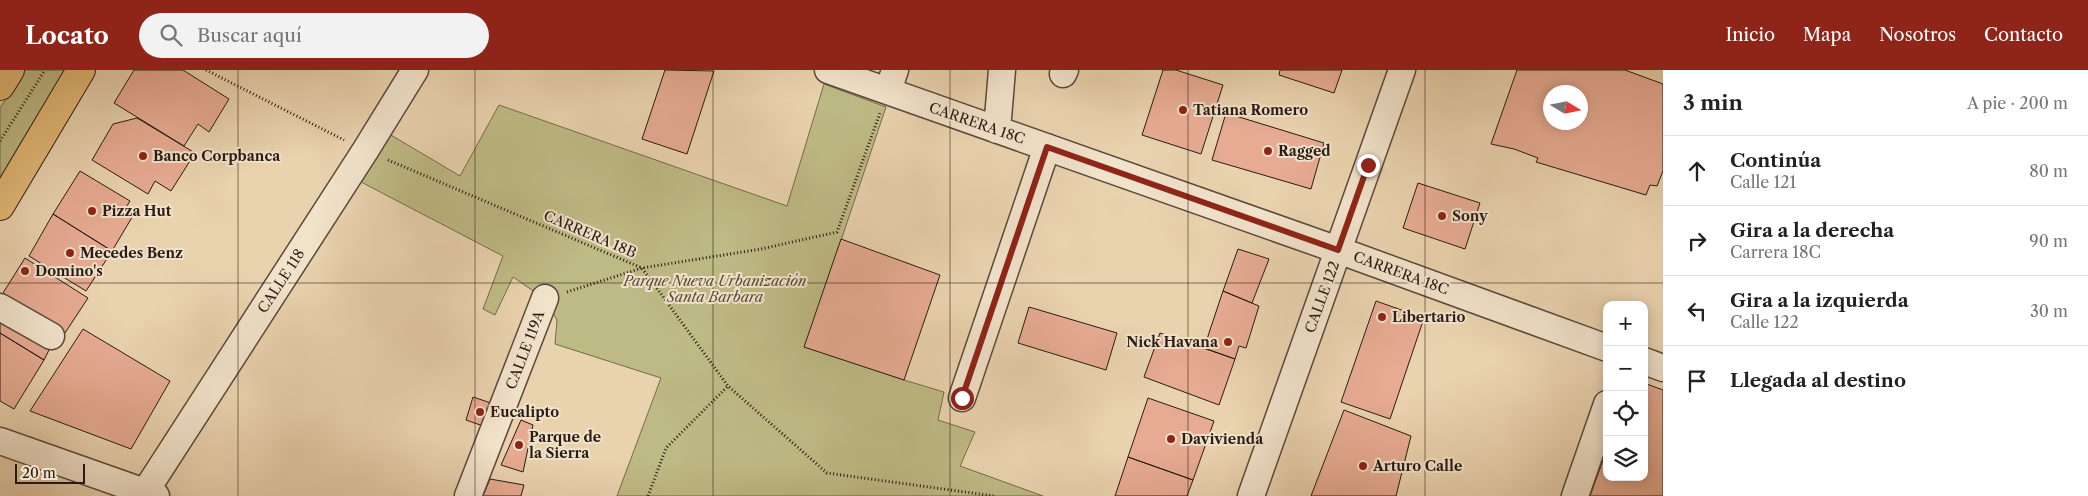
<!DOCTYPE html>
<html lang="es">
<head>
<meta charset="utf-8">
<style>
  :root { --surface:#fff; --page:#f2f2f2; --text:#222; --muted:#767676; --line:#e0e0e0; --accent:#8f2418 }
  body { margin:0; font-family:"Libre Caslon Text",serif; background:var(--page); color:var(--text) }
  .controls { position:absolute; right:15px; bottom:15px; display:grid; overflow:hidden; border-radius:10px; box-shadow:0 2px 12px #0003 }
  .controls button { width:45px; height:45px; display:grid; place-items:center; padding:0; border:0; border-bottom:1px solid var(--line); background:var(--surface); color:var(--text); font:25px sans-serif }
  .compass { position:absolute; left:1543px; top:15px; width:45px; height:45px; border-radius:50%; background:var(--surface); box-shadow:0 2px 12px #0003; rotate:100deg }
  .scale { position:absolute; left:15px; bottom:12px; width:70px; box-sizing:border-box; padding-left:5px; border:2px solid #2a1b14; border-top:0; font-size:14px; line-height:18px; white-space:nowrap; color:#2a1b14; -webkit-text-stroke:4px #f1e2ca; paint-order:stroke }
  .stop { position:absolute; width:15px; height:15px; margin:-11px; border:4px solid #8f2418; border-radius:50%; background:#fff }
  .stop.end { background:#8f2418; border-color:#fff; box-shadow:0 1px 5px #0008 }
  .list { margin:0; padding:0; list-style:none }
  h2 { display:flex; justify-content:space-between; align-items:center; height:65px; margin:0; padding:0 20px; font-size:21px }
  h2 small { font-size:16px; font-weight:400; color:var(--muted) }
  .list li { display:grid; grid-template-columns:32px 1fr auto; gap:15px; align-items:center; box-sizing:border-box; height:70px; padding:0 20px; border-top:1px solid var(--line) }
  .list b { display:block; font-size:19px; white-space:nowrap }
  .list p { margin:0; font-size:16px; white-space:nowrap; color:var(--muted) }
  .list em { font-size:16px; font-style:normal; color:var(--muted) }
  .icon { flex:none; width:28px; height:28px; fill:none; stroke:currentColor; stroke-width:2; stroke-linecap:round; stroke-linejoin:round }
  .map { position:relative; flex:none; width:1663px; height:426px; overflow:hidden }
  header { display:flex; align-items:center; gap:30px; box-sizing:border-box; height:70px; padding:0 25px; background:var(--accent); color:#fff }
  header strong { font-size:24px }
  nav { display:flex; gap:28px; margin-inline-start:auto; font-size:18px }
  .search { width:350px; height:45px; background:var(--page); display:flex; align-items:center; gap:12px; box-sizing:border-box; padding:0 18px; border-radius:28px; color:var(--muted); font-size:19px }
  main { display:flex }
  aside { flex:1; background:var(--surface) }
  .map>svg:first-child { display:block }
  .green { fill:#beba85; stroke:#746a4c }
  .building { fill:#e6ab92; stroke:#2a1b14; fill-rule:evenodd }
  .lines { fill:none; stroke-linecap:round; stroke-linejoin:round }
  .minor-casing { stroke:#5a493a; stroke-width:29 }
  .major-casing { stroke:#2a1b14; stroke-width:30 }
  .path { stroke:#2a1b14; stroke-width:3; stroke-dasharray:1 2.5; stroke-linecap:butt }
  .minor { stroke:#f1e2ca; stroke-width:26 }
  .major { stroke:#e4b977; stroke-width:28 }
  .route { stroke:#8f2418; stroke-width:6 }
  .grid { fill:none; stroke:#2a1b14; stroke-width:1; stroke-opacity:0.55 }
  .poi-dot { fill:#8f2418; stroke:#f1e2ca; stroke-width:2 }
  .labels { text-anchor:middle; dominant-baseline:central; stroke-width:4; stroke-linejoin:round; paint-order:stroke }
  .poi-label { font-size:14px; font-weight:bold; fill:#2a1b14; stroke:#f1e2ca; text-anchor:start }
  .street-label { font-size:14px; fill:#2a1b14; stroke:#f1e2ca }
  .park-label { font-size:14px; font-style:italic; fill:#564b36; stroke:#f1e2ca }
</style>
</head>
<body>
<header>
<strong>Locato</strong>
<div class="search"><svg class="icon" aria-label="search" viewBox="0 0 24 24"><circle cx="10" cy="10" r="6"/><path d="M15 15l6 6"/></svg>Buscar aquí</div>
<nav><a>Inicio</a><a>Mapa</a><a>Nosotros</a><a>Contacto</a></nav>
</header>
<main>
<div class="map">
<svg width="1663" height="426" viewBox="0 0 1663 426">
  <rect width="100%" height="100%" fill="#e9d2ae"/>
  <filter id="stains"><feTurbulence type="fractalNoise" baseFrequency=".004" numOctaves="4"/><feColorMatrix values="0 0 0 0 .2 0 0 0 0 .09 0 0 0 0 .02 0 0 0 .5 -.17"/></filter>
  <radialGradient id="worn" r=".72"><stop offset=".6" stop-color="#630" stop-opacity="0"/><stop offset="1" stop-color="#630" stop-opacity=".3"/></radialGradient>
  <!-- green -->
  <path class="green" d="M24,0h42l-66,111v-73z
    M824,14l62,23 -81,240 99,33 40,12 -6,28 37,12 -15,34 83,30h-426l44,-118 -106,-34 2,-24 -12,-21 -32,-22 -18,38 -12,-6 20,-53 -142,-74 30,-47 69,41 39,-71 288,101z"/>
  <!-- building -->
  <path class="building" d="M134,0h49l46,29 -20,33 -11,-8 -14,22 -70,-43z
    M665,0l49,1 -27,83 -45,-15z
    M1163,0h13l47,15 -22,69 -59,-19z
    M1280,0h62l-8,23 -55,-18z
    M1517,0h108l38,14v87l-6,15 -7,-1 -4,10 -110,-33 2,-4 -24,-9 -23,-5zM1550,22h30v30h-30z
    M1226,43l98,30 -13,46 -99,-29z
    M137,48l58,35 -24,38 -16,-10 -7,13 -56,-34 21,-36z
    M80,101l50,30 -5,8 9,5 -22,37 -59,-37z
    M1418,113l62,20 -15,46 -62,-21z
    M53,144l59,37 -26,40 -57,-35z
    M841,169l99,36 -36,105 -100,-33z
    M1238,179l31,10 -17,44 -29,-12z
    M25,188l63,40 -23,35 -62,-40z
    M1223,221l36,15 -13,42 -7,-2 -4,13 -31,-11z
    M1376,231l48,17 -34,101 -49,-17z
    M1029,237l88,26 -11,37 -88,-27z
    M0,250l49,30 -5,10 -44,-27z
    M83,259l87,52 -39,68 -101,-38z
    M0,263l44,27 -30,49 -14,-8z
    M1160,263l75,26 -16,46 -75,-28z
    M1644,313l19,7v106h-73l17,-47v28h37z
    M473,327l21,7 -8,23 -20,-7z
    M1148,328l66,23 -21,59 -65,-23z
    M1344,340l67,26 -15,60h-85z
    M521,350l12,5 -10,47 -22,-7z
    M1128,387l65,23 -6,16h-72z
    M490,409l34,6 -3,11h-38z"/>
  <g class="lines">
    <defs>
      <path id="minor" d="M828,0l510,180 269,98
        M1063,4l2,-4
        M888,21l7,-21
        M997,60l5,-60
        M0,237l51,29
        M1644,291l19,7
        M962,328l85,-251
        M0,371l156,55
        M145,422l220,-341 50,-81
        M468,426l77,-198
        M1251,426l151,-426
        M1575,426l32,-92"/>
      <path id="major" d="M0,16l10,-16
        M0,136l81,-136"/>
    </defs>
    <!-- minor casing -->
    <use href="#minor" class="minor-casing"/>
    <!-- major casing -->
    <use href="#major" class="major-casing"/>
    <!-- path -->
    <path class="path" d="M206,0l138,70
      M0,71l45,-71
      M388,90l254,108 86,118 99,87 167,23
      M567,222l75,-24 119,-19 76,-17 43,-119
      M648,426l18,-48 62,-62"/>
    <!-- minor -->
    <use href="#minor" class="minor"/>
    <!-- major -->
    <use href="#major" class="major"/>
  </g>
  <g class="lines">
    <!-- route -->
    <path class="route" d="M962,328l85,-251 291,103 30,-85"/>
  </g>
  <!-- grid -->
  <path class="grid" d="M238,0v426M475,0v426M713,0v426M950,0v426M1188,0v426M1425,0v426M0,213h1663"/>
  <!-- markers -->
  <g class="poi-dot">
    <circle cx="1183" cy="40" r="5"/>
    <circle cx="1268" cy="81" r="5"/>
    <circle cx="143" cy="86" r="5"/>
    <circle cx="92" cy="141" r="5"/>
    <circle cx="1442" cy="146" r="5"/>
    <circle cx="70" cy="183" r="5"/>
    <circle cx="25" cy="201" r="5"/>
    <circle cx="1382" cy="247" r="5"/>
    <circle cx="1228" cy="272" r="5"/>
    <circle cx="480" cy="342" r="5"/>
    <circle cx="1171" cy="369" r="5"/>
    <circle cx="519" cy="375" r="5"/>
    <circle cx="1363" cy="396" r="5"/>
  </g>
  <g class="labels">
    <!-- poi labels -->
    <g class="poi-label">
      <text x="1193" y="40">Tatiana Romero</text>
      <text x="1278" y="81">Ragged</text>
      <text x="153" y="86">Banco Corpbanca</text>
      <text x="102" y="141">Pizza Hut</text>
      <text x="1452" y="146">Sony</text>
      <text x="80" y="183">Mecedes Benz</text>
      <text x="35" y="201">Domino's</text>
      <text x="1392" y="247">Libertario</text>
      <text x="1218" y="272" text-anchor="end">Nick Havana</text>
      <text x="490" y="342">Eucalipto</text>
      <text x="529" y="367">Parque de<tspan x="529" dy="16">la Sierra</tspan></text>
      <text x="1181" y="369">Davivienda</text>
      <text x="1373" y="396">Arturo Calle</text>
    </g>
    <!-- street labels -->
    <g class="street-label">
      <text transform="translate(977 53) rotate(19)">CARRERA 18C</text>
      <text transform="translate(590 164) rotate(23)">CARRERA 18B</text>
      <text transform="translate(1401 203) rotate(20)">CARRERA 18C</text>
      <text transform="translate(281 211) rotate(-57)">CALLE 118</text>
      <text transform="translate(1322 227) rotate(-70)">CALLE 122</text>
      <text transform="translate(525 280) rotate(-69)">CALLE 119A</text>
    </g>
    <!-- park labels -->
    <g class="park-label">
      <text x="715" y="211">Parque Nueva Urbanización<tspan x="715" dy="16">Santa Barbara</tspan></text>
    </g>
  </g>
  <rect width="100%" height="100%" filter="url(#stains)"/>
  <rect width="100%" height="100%" fill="url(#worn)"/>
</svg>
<div class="controls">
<button>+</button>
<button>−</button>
<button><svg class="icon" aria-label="locate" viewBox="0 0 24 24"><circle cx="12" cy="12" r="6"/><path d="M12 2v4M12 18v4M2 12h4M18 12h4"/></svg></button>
<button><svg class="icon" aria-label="layers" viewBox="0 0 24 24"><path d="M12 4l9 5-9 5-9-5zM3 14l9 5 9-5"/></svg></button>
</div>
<svg class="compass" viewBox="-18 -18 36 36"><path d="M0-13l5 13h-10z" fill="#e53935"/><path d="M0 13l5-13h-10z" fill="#767676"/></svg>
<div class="scale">20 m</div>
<div class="stop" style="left:962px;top:328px"></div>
<div class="stop end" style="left:1368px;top:95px"></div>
</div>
<aside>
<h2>3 min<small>A pie · 200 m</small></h2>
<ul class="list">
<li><svg class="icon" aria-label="ahead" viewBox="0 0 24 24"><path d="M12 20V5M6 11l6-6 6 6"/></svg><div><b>Continúa</b><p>Calle 121</p></div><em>80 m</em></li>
<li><svg class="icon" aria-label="right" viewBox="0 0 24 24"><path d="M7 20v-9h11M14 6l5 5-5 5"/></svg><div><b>Gira a la derecha</b><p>Carrera 18C</p></div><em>90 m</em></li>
<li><svg class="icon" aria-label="left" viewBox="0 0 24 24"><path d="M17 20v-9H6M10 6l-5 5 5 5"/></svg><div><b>Gira a la izquierda</b><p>Calle 122</p></div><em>30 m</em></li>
<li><svg class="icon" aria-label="arrive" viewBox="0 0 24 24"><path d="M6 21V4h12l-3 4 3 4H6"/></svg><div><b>Llegada al destino</b></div></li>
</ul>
</aside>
</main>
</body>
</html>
